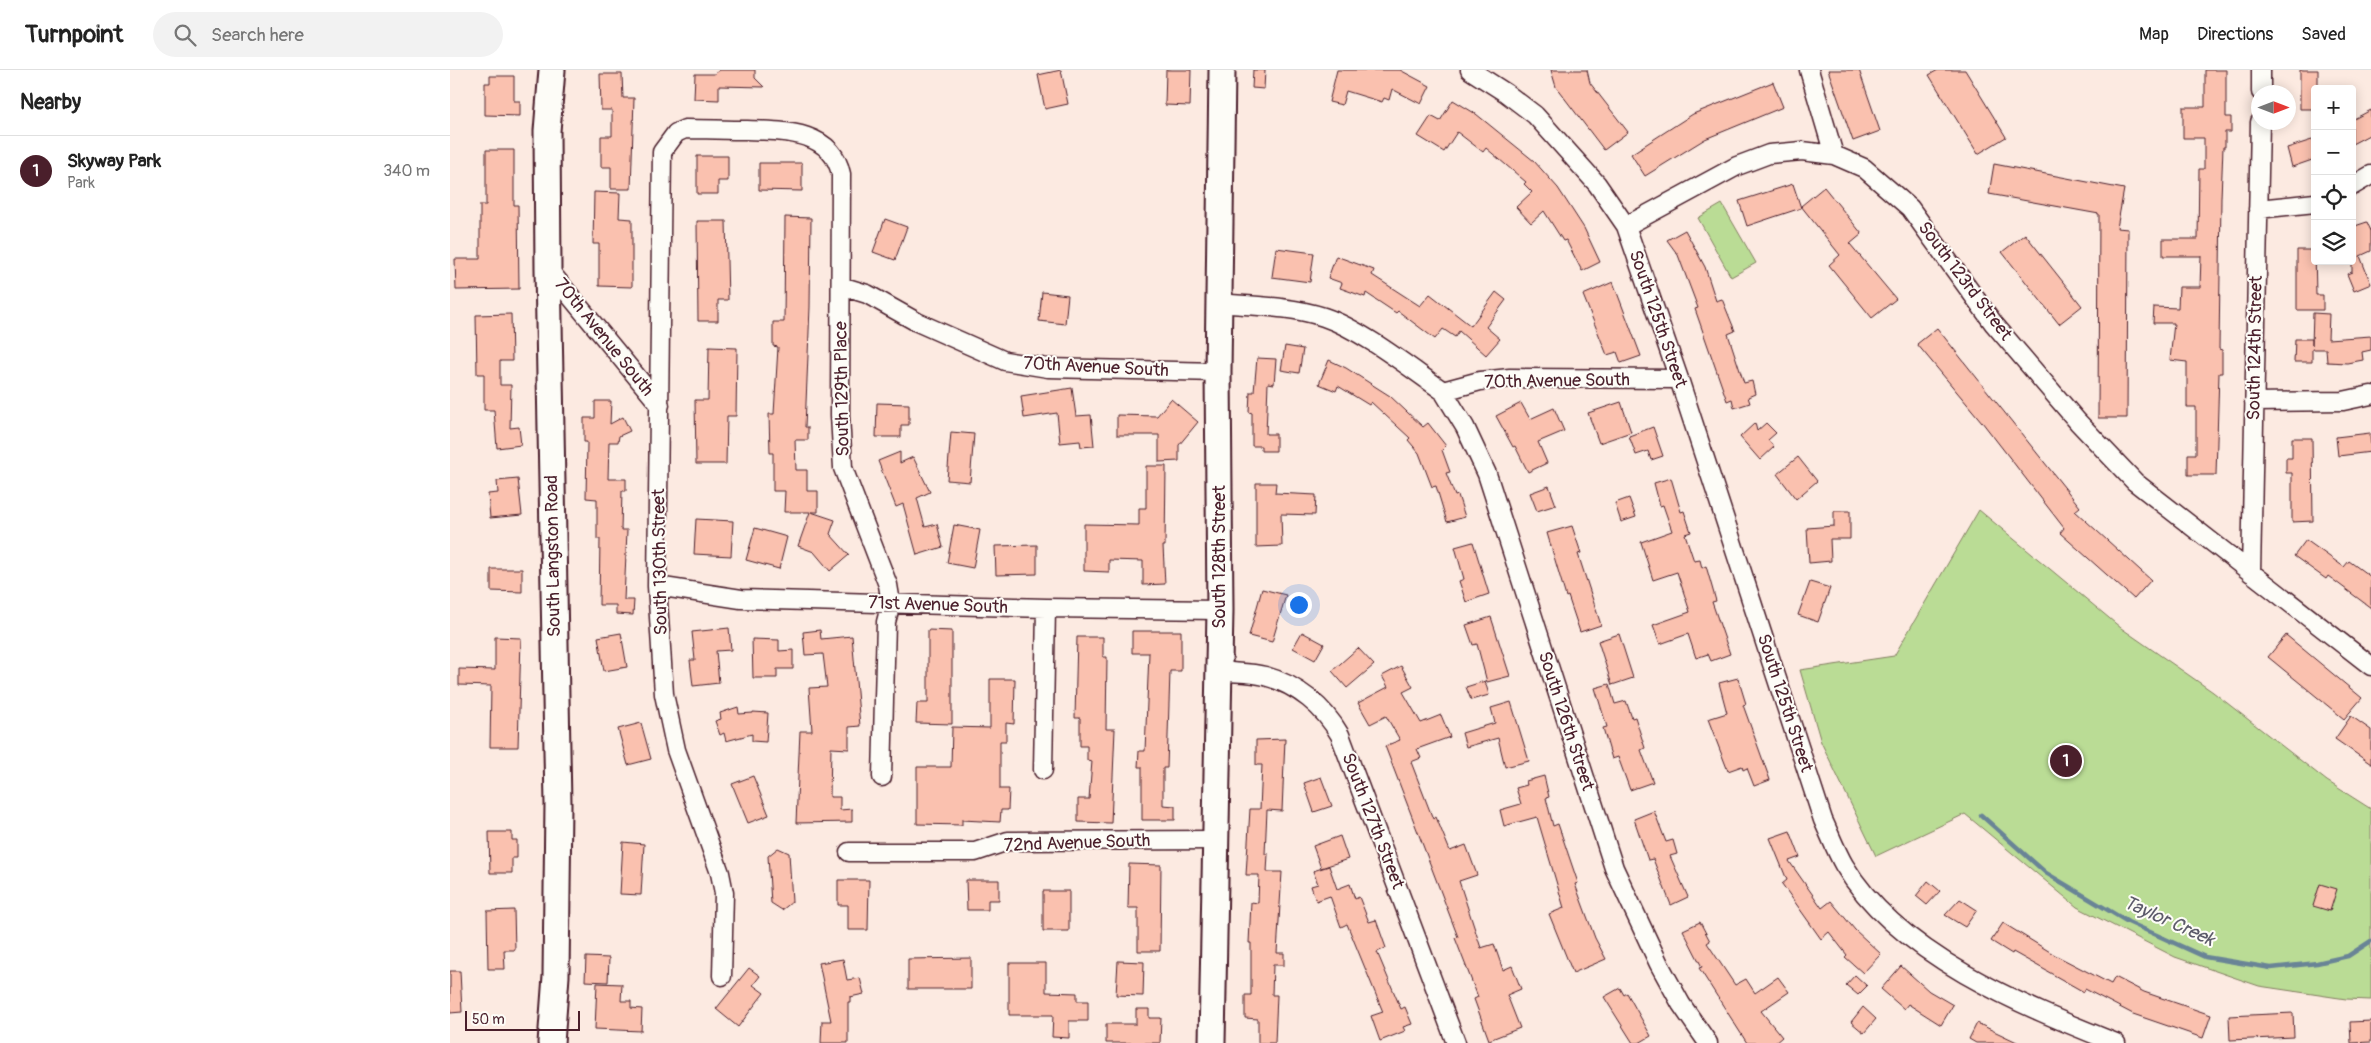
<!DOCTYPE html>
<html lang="en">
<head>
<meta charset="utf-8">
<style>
  :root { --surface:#fff; --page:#f2f2f2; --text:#222; --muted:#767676; --line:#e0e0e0; --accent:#4a1f2b }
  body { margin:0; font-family:Pangolin,sans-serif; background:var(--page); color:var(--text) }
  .controls { position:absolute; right:15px; top:15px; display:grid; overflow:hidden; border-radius:5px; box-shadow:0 2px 12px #0003 }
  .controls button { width:45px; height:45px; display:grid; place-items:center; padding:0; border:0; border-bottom:1px solid var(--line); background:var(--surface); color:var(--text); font:25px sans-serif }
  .compass { position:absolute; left:1801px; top:15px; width:45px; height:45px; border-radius:50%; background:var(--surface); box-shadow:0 2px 12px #0003; rotate:90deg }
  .scale { position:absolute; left:15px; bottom:12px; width:115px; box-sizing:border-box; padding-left:5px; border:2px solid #4a1f2b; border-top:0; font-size:14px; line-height:18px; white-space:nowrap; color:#4a1f2b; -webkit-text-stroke:4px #fdfcf7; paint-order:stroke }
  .you { position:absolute; left:848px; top:534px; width:18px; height:18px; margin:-12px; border:4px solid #fff; border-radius:50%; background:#1a73e8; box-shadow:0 0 0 8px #1a73e833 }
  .badge { display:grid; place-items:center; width:32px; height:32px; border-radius:50%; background:var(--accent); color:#fff; font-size:16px; font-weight:700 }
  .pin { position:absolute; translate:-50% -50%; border:2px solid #fff; box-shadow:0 1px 5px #0006 }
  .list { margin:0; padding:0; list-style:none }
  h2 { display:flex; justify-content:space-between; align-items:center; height:65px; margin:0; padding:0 20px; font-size:21px }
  h2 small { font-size:16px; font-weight:400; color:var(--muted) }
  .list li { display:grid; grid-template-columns:32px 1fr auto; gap:15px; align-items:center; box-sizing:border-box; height:70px; padding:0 20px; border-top:1px solid var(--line) }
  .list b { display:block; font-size:19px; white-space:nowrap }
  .list p { margin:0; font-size:16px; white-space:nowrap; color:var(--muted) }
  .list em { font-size:16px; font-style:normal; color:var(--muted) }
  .icon { flex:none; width:28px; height:28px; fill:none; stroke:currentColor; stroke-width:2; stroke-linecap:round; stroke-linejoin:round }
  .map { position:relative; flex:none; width:1921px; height:973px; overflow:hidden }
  header { display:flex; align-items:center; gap:30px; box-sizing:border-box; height:70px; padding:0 25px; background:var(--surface); border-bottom:1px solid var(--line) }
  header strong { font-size:24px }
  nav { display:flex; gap:28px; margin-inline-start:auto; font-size:18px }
  .search { width:350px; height:45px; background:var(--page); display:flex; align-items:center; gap:12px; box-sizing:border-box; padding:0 18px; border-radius:28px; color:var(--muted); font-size:19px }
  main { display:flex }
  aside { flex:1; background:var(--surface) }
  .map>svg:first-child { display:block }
  .green { fill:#badc95; stroke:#827e60 }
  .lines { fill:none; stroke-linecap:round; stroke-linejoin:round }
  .stream { stroke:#698496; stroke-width:4.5 }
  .building { fill:#fac1af; stroke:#4a1f2b }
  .street-casing { stroke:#4a1f2b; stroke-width:21 }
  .secondary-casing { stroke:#4a1f2b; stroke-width:29 }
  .street { stroke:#fdfcf7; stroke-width:18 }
  .secondary { stroke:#fdfcf7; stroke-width:25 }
  .labels { text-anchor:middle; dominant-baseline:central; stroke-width:4; stroke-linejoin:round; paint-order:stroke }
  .street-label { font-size:18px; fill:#4a1f2b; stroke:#fdfcf7 }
  .water-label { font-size:19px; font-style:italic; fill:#5c5a6a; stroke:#fdfcf7 }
</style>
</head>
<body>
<header>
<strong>Turnpoint</strong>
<div class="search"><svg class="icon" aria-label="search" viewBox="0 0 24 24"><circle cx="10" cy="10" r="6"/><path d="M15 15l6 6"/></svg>Search here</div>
<nav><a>Map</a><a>Directions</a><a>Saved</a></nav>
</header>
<main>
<aside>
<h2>Nearby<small></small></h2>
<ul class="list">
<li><span class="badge">1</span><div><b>Skyway Park</b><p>Park</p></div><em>340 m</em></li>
</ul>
</aside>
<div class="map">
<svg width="1921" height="973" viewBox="0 0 1921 973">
  <rect width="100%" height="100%" fill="#fceae1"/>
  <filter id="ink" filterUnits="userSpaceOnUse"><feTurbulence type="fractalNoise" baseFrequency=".02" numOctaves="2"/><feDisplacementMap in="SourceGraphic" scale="10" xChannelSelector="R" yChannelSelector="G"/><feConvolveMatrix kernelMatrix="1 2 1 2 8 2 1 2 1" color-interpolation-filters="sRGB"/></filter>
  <g filter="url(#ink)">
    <!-- green -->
    <path class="green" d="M1272,134l34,59 -25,14 -33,-59z
      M1529,440l142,118 92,64 114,89 44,28v191l-25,-1 -87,-13 -84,-29 -98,-50 -112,-93 -89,42 -55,-114 -21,-72 94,-14z"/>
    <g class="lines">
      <!-- stream -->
      <path class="stream" d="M1531,745l65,58 82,49 77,35 66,11 46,-5 31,-7 23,-15"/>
    </g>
    <!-- building -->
    <path class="building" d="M270,0h35v8l9,9 -45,-1v14l-25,-1 1,-25h19z
      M611,0l7,34 -23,5 -7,-34z
      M716,0h25l-1,36 -25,-1z
      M803,0h12l-1,19 -12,-1z
      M887,0h63l30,16 -9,18 -29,-15 -3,11 -5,-2 -2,4 -36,-11 -4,14 -13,-3z
      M1101,0h36l3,13 38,49 -24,18 -48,-63z
      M1378,0h31l21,61 -27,10z
      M1488,0h27l41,67 -28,17 -49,-79z
      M1755,0h21v47h5v15h-6v15h-2l-2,51 -2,151 3,1v23h-3l-3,102h-28v-21h8v-47h-9v-45l-17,-2 4,-37h-21l1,-16 24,1 1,-21h21l1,-31h-38v-17h35l1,-70h5v-31h-21v-31h22z
      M1850,0h18v19h-3v20h-15z
      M150,4h22l1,24h11l-3,91h-20v-22h-10v-31h11v-26h-11z
      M40,6h24v25h6v15l-35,-1v-32h5z
      M1323,12l10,25 -78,32 -60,37 -14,-22 62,-40z
      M1003,30l23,14 58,47 24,27 26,40 16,34 -18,9 -16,-31 -3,1 -19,-30 -13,12 -15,-16 16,-15 -8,-8 2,-2 -40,-34 -3,4 -26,-20 -13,20 -26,-16 13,-20 9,5z
      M1921,40v24l-19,10v-24z
      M1865,69v20l-23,8 -5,-19z
      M36,80h28v55h4l1,84 -63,1 -1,-31h25v-54h6z
      M247,86h31v25h-10v13h-21z
      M309,93h43v28l-43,-1z
      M1544,94l130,25 -7,39 11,1 -1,189h-29l1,-204 -110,-20z
      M1343,114l8,24 -54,18 -8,-25z
      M1374,117l38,47 -12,10 46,55 -24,19 -43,-53 11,-10 -39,-49z
      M144,122l26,1 -1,25 13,1v68l-33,-1v-42h-6z
      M335,147l26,1 -1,89 -5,120h3v13h-13l1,30h11v21h11v21h-7l24,8 -5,14 19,21 -19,16 -16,-19 -16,-6 12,-34h-26l1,-21h-12v-38h-3l-1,-39h5l4,-67 -5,-1v-24h11z
      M435,149l22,8 -12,33 -22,-8z
      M247,151h29l2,79h-10v21h-20z
      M1917,152l4,9v20l-11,5 11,28 -17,7 -7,-17 5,-2v-45z
      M1235,160l20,37 11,34 6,-2 13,32 -7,3 16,49 8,-2 3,13 -7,3 2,6 -16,5 -2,-9 -5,2 -32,-92 3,-1 -20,-53 -11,-15z
      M1575,164l57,72 -23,18 -57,-72z
      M826,178l38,5 -4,29 -38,-5z
      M1847,180h18l1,45h7v15h-26z
      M886,186l38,14 -2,5 48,31 10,-12 41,32 25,-34 10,8 -20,27 14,12 -14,16 -27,-24 -4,6 -12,-8 -8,10 -37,-28 -2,2 -30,-20 -1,4 -25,-9 2,-5 -14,-5z
      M1163,212l28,74 -20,7 -4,-11 -10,3 -24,-60z
      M592,222l26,3 -3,29 -26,-3z
      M1863,243l16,1 -1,25 43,-3v14l-9,2 1,8 -16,3 -20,-1 -1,-13h-14v13h-18l1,-23h17v6z
      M61,244l1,47h-12v24h11l-1,43 9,-1 2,18 -24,3 -3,-38h-10v-36h-7l-1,-59z
      M1487,258l143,179 -5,4 76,69 -17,19 -74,-66 4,-5 -82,-106 -65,-78z
      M835,276l18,3 -4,24 -18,-3z
      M259,277l28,1 -1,68h-9l-1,48h-30l-1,-64h13z
      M807,288l19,1 -2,25 -6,-1 -2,51h10v17h-15v-5h-9v-33l-3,-1 1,-20h4z
      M879,290l17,8 44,28 33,31 5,-4 18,23 -4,4 8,22 -4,1 9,23 3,-1 7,22 -18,5 -11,-36 -4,1 -13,-34 -11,-13 2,-2 -39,-36 -2,3 -31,-19 -2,5 -17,-7z
      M622,318l4,28 15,-1 3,31 -13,1 -1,-6 -20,2 -3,-30 -33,5 -3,-22z
      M721,329l27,23 -19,23v16l-20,1v-27h-42v-20l40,1z
      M145,331h16l-1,23 13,-7 7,14 -11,5 -1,6h-9l-1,37h18v12h-4l-1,39h6l-3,70h10l-1,15 -17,-1v-9h-17l1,-66h-3v-40l-11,-1 1,-56h-3v-24h11z
      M1171,332l10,30 -32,11 -11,-30z
      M427,333l32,1v21h-8v12h-25z
      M1071,333l9,16 24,-11 10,23 -26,11 9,21 -19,9 -13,-26 -2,1 -17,-31z
      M1305,353l2,8 9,-8 10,10 -8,7 6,7 -14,13 -20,-23z
      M1203,357l10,29 -12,4 -3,-9 -12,4 -7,-19z
      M501,362l23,2 -4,48 -23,-2z
      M1920,363l1,19 -33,4 -2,-19z
      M1842,368h20l1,83 -21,1v-49h-6v-15h6z
      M450,382v11l13,-6 17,35 -13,6 8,29 12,-3 6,23 -26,8 -14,-51 -7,3 -18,-46z
      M1348,387l19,24 -21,18 -19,-25z
      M696,396h20l-1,80h-2l2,38 -22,1v-24l-34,-1v12l-25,-1v-47l55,1v-17h7z
      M1221,408l10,34 3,-1 7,21 -6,2 9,27 6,-1 2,8 4,-2 10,35 -4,1 18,52 -19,7 -3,-7 -12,4 -8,-24 -28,10 -7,-19 37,-13 -13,-40 -24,8 -12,-38 31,-11 -9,-26 -3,1 -6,-23z
      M68,409l4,36 -32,3 -2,-24 10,-1 -1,-12z
      M806,413h20l-1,10 41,2 -1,20 -34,-1 1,32 -26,1z
      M1099,416l7,19 -19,6 -7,-18z
      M1179,428l7,19 -15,5 -6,-19z
      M1384,441h16v28h-20l1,22 -22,2 -2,-35 27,-2z
      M246,449l37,2 -2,35 -37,-2z
      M504,455l26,5 -7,38 -26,-5z
      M1122,456l9,27 -3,1 23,71 -21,7 -12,-36 -2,1 -19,-64z
      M305,458l32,9 -8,32 -33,-9z
      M1856,470l38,27 5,-6 22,16v31l-43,-32 -2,3 -32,-23z
      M1023,472l16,52 -23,8 -7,-21 5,-2 -9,-32z
      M587,475v29l-41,1 -1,-29z
      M41,499h31v23l-31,-1z
      M1360,512l20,6 -12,34 -20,-7z
      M812,519l24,6 -14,47 -23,-6z
      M1041,547l19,59 -23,6 -10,-38 -4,1 -7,-20z
      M279,558l2,22 -15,1 3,32 -26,3 -3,-26h5l-3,-28z
      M370,560l1,9 31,-3 8,90 -11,1v22l-18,-1 -1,49h10v13l12,-1v13l-56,1 4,-92h12l-3,-43 18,-1 -4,-33 -18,1 -2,-23z
      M478,560l24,1v93l-36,-1 1,-20h11z
      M682,561h49v40h-11l-3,97h-4v37l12,1v14h-33v-53h-4l1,-16h6l4,-98h-17z
      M852,562l22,12 -9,16 -22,-12z
      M171,563l6,34 -23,4 -6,-34z
      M1169,564l14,44 -21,7 -14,-44z
      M1836,565l76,63 -18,21 -76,-62z
      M45,567l26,1 -3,109h-28l1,-61 -32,-1v-16l36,1z
      M627,567h26v20h4l-1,72h9l-4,94 -33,-1v-23h11l3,-38 -5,-1v-14h-7v-28h-5z
      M302,569l27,1v11l14,-1v19h-16v9h-24z
      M908,578l16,17 -27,23 -15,-17z
      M951,596l12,21 -10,5 18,31 20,-8 9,22 -33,12 4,9 -10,4 22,57 3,-2 14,34 16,-6 11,30 -18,6 22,67 13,-4 9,26 9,-4 9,23 -14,6 13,33 -31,12 -15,-41 4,-2 -23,-59 3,-1 -73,-191 15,-6 -14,-24 -16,8 -12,-21 30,-16 -6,-11z
      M1288,608l8,26 -3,1 27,75 -16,6 -7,-18 -4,2 -1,-4 -14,5 -20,-52 19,-6 -8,-30z
      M540,609h25l-1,45 -8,-1v18h-6v48h9l-1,21h-7l-1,12 -38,-2v5l-45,-1v-57h34l1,-40 38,1z
      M1035,611l4,14 -18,5 -5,-13z
      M1159,614l6,20 11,-3 6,17 3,-1 10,31 -4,2 12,32 -23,8 -12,-33 -6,2 -9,-31 4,-1 -12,-39z
      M1061,632l18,59 -24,6 -7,-29 -32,9 -4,-14 33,-10 -4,-15z
      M288,637l1,7 14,-1v-1l15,1 -2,29 -14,-1v-7l-26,7 -2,-8 -4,2 -5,-14 6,-2 -1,-6z
      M1901,646l20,14v34l-36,-25z
      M191,653l10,36 -23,6 -10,-36z
      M835,669l-3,72 -15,-1 -2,44h3l-1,18h15l-5,81h7v12h-11l-1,30h5l-2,48h-17v-24l-13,-1v-23h6v-52h-2l2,-41 7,1 1,-28h-13l4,-66h10l2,-44h-6v-25z
      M303,706l16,39 -21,8 -16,-39z
      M1094,706l5,21 -3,1 7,28 5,-2 20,59 -3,1 20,54 11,21 -33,14 -24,-59 15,-6 -27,-91 -33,9 -4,-16 21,-6 -5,-16 11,-3 -1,-4z
      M871,707l11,29 -18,6 -10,-29z
      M1204,741l12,31 7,-2 4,14 -7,2 18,41 -17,8 -18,-46 -5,1 -14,-41z
      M1340,761l10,26 -11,4 33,47 9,-7 24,29 26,24 -18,19 -18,-16 2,-2 -18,-23 -8,7 -39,-55 5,-4 -17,-42z
      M39,762h23v8h5v18h-5v15h-22z
      M890,766l8,23 -27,9 -8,-22z
      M173,772l21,2 -3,51 -21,-1z
      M328,778l11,5 3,49 -10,8 -11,-7 -3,-47z
      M679,794l32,1 -1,86h-22v-43h-10z
      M879,796l8,23 13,-5 5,15 4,-2 10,25 7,-2 10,28 -9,4 24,57 4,-2 7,17 -9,3 2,4 -25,10 -9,-25 12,-4 -36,-88 -6,3 -11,-31 -14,5 -5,-15 7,-2 -5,-13z
      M388,810h31l-1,50h-20v-25h-10z
      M516,810h33v20h-11v10h-21z
      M1478,811l12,10 -13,14 -11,-9z
      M1870,814l17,5 -7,22 -17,-5z
      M593,821h26v40h-26z
      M1510,829l17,11 -12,17 -20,-12z
      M64,840l1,40h-11l1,19h-17l-1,-58z
      M1250,852l10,19 -3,2 28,42 11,-6 9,14 23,-16 11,15 -28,19 21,26 -7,6h-28l-48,-75 3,-1 -19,-37z
      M1553,853l52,32 56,29 4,-7 29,15 67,23 -8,23 -70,-24 -48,-25 -1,3 -71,-40 -1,2 -21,-13z
      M136,887l23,1 -1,24 -23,-1z
      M521,888v31h-63v-30z
      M393,889l4,21 13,-2 4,16 -14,3v5h-2v41h-27l1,-22h9l-12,-58z
      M668,891l26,1 -1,34 -27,-1z
      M559,893h37v29l31,1v8h11v20h-19v17l-17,-1 1,-22h-44z
      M1451,896l28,25 24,14 -12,20 -33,-21 -4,5 -23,-20z
      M299,898l11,8 -7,9 11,8 -26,34 -22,-18z
      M0,901h10l2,41 -12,1z
      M1405,905l12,11 -9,9 -12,-10z
      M147,913l25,1 -1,17h10v7l11,1 -1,22 -46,-2z
      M1170,918l4,7 3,-2 24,43 -12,7h-6l-29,-46z
      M1413,937l13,12 -12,14 -13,-11z
      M686,939h13v9h12l-1,25h-54v-19h30z
      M1843,943l1,24 -64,3 -1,-24z
      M1921,951v21l-20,1 -1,-21z
      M1527,953l42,20h-43l-7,-4z"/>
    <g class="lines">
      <defs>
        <path id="street" d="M1020,0l36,23 29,22 62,69 29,42 53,153 144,441c7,15 13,31 21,45 53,90 179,141 272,178
          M1359,0l25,85
          M1811,22v-22
          M1902,116l19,-11
          M1808,139l57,-6
          M1176,156l111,-60 32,-12 33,-3 32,4 30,13 46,40 84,116 84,98 57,60 236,184
          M98,199l112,136
          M391,216l26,8 50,28 88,39 43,7 170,4
          M768,233c35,3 73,3 106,14 38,13 86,51 119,74l37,-10 30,-3 169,1
          M993,321l22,36 22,47 127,394 45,96 22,40 27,39
          M1804,332l89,-1 28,-6
          M1801,503l9,-451
          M207,516l84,13 305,9 174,2
          M769,601c15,2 32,1 46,5 33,9 59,31 75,59l116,308
          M593,700l3,-162
          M399,782h126l33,-11 208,-1
          M272,906l2,-83 -4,-20 -44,-123 -12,-56 -7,-108 5,-434 14,-19 9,-4c21,0 41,1 62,1 36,1 85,0 94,44l-1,241 3,53 45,117 3,18 -5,19 -4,155"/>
        <path id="secondary" d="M101,973l5,-67 2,-172 -10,-535 -1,-138 5,-61
          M762,973l8,-433 -2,-238 4,-302"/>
      </defs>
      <!-- street casing -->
      <use href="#street" class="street-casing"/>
      <!-- secondary casing -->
      <use href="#secondary" class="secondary-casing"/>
      <!-- street -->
      <use href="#street" class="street"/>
      <!-- secondary -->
      <use href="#secondary" class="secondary"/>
    </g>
  </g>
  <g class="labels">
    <!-- street labels -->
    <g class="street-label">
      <text transform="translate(1515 211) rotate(53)">South 123rd Street</text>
      <text transform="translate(1208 249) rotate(71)">South 125th Street</text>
      <text transform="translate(154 267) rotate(51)">70th Avenue South</text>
      <text transform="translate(1805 278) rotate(-89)">South 124th Street</text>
      <text transform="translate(646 297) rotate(3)">70th Avenue South</text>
      <text transform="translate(1107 311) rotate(-1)">70th Avenue South</text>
      <text transform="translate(392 319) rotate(-91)">South 129th Place</text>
      <text transform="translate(103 486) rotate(-91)">South Langston Road</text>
      <text transform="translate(769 487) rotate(-90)">South 128th Street</text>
      <text transform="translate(210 492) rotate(-91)">South 130th Street</text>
      <text transform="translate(488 535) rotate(2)">71st Avenue South</text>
      <text transform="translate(1335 633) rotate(72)">South 125th Street</text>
      <text transform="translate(1116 651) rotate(72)">South 126th Street</text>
      <text transform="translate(923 751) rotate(69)">South 127th Street</text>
      <text transform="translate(627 773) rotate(-2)">72nd Avenue South</text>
    </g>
    <!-- water labels -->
    <g class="water-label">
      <text transform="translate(1719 851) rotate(24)">Taylor Creek</text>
    </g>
  </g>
</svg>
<div class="controls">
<button>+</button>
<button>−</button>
<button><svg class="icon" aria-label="locate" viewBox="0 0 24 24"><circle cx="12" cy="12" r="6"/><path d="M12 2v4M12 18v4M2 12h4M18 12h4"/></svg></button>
<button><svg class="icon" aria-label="layers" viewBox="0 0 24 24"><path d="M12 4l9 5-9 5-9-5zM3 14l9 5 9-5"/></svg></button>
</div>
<svg class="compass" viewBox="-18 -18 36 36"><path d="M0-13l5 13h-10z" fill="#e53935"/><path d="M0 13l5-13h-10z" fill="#767676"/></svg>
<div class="scale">50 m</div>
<div class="you"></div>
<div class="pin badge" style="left:1616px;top:691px">1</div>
</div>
</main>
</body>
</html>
